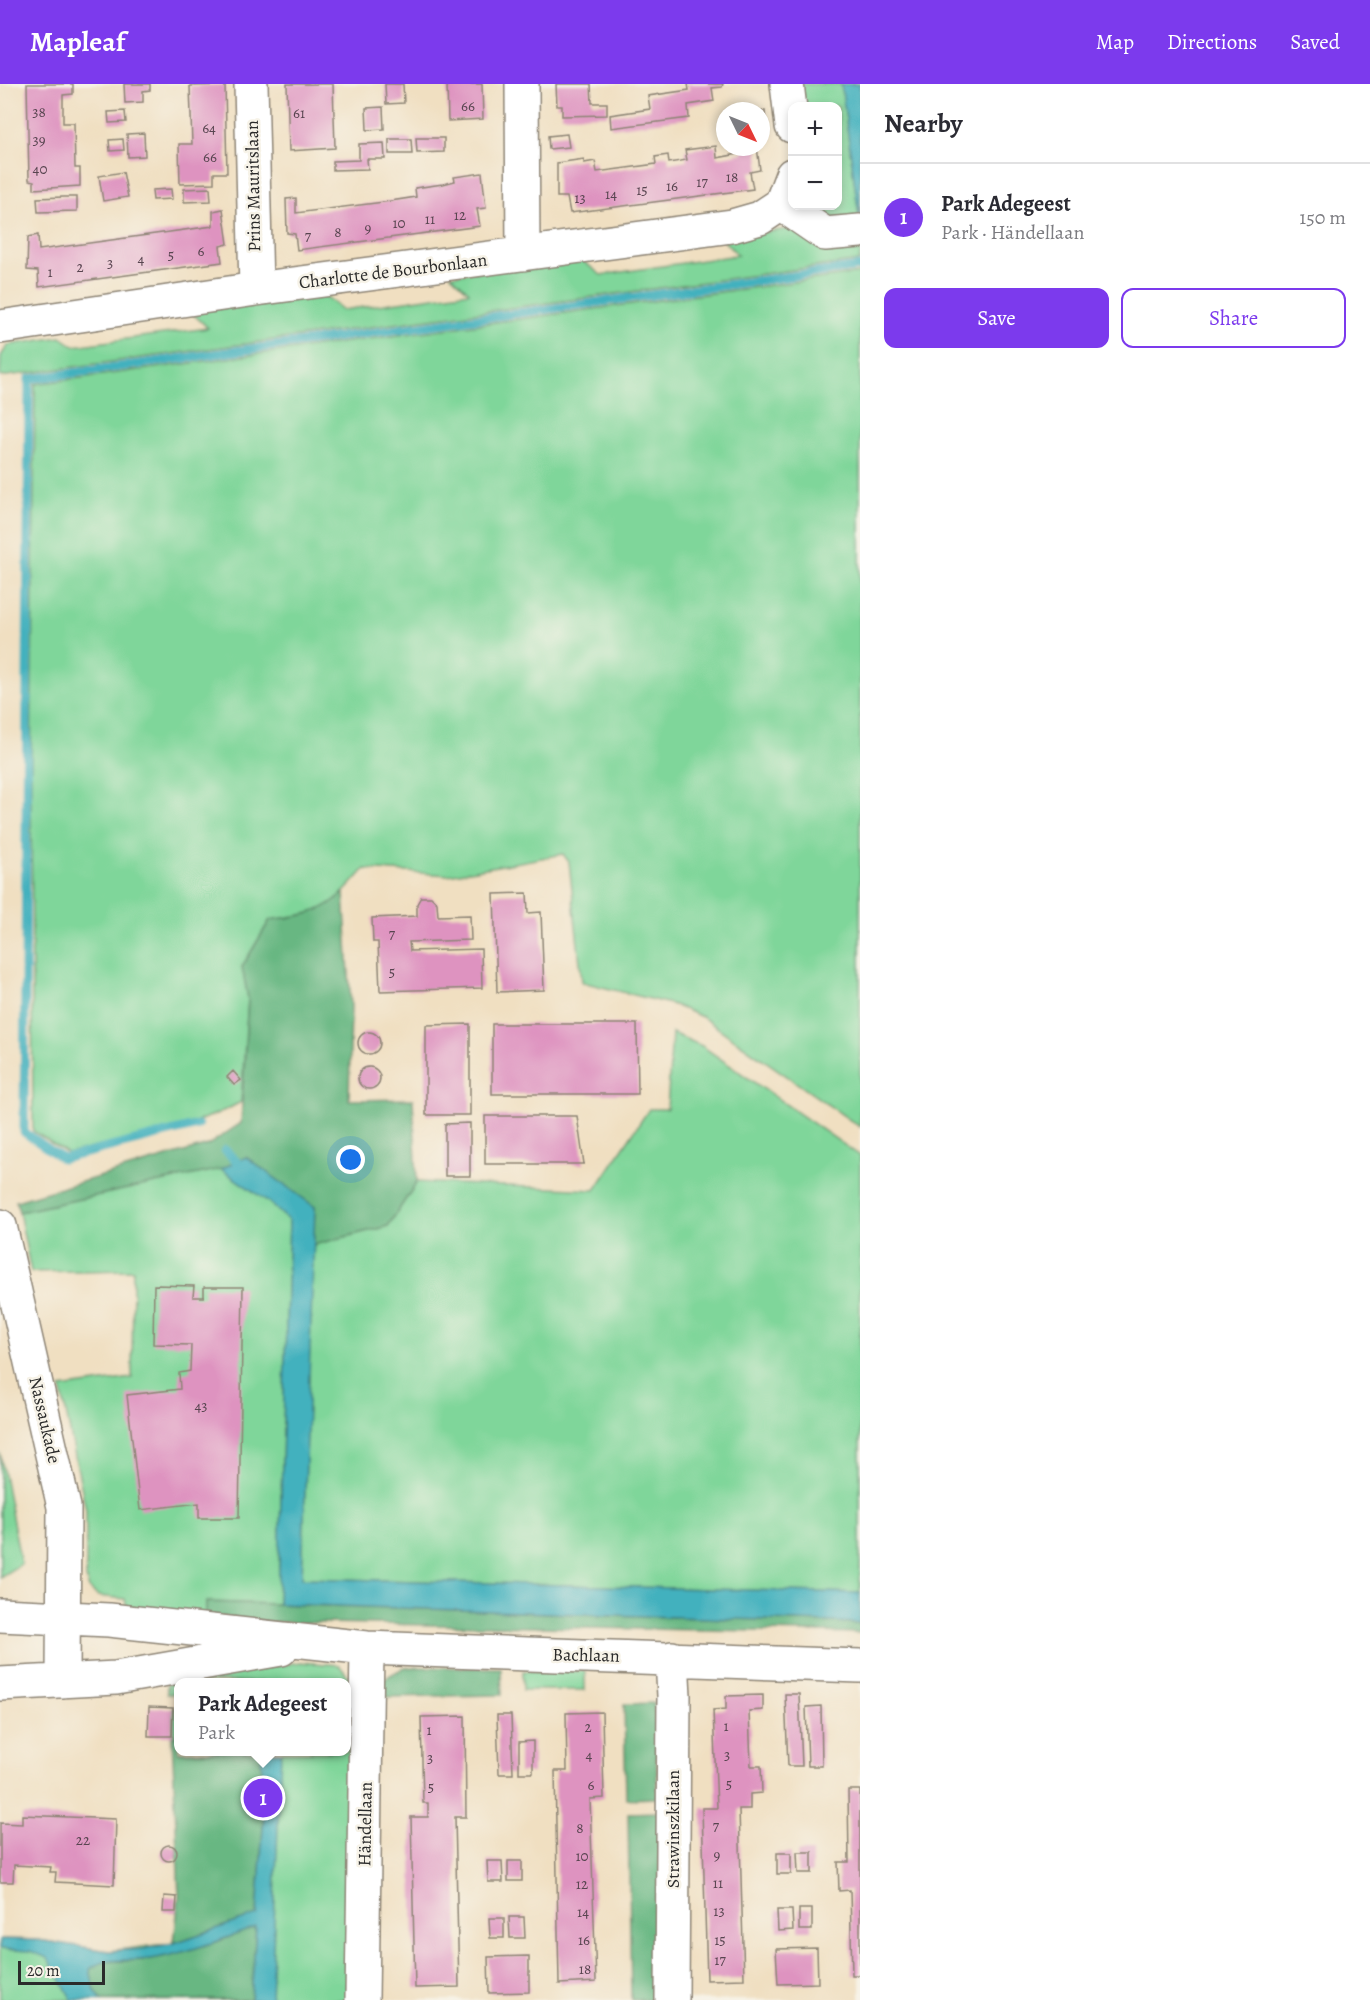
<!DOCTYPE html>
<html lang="en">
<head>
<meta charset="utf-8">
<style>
  :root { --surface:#fff; --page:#f2f2f3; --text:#2b2b33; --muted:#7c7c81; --line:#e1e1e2; --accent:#7c3aed }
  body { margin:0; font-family:Alegreya,serif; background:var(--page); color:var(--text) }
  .controls { position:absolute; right:18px; top:18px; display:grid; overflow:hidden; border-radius:12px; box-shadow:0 3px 9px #0003 }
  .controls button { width:54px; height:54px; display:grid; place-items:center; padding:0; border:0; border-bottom:2px solid var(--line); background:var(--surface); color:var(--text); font:30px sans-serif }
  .compass { position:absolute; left:716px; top:18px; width:54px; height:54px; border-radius:50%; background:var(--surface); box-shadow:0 3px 9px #0003; rotate:133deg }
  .scale { position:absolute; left:18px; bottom:15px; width:87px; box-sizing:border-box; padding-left:6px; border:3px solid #2b2b2b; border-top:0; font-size:16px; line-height:21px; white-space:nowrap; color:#2b2b2b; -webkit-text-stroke:4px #f7f3e8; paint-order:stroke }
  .you { position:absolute; left:351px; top:1076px; width:21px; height:21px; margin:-15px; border:4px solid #fff; border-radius:50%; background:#1a73e8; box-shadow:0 0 0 9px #1a73e833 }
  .badge { display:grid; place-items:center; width:39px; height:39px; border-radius:50%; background:var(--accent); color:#fff; font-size:20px; font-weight:700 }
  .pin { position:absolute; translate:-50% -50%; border:3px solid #fff; box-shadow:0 2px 6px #0006 }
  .popup { position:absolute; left:174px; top:1594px; width:177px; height:78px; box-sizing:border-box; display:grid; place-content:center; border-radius:12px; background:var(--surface); filter:drop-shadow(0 2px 4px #0005); font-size:20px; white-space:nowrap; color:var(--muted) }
  .popup b { font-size:22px; color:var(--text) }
  .popup::after { content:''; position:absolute; left:50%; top:100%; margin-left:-12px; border:12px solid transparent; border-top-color:var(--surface) }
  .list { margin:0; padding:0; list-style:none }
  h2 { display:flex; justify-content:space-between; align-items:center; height:78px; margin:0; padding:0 24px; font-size:26px }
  h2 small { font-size:20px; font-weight:400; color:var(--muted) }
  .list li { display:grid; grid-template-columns:39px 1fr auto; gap:18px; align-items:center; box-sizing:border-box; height:108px; padding:0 24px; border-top:2px solid var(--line) }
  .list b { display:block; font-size:22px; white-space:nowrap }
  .list p { margin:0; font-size:20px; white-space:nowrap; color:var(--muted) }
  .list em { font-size:20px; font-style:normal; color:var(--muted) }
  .actions { display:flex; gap:12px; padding:18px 24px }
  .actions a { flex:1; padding:14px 0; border:2px solid var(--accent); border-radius:12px; text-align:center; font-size:21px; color:var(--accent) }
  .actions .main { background:var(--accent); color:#fff }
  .map { position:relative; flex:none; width:860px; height:1916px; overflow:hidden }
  header { display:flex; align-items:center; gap:36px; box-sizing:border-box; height:84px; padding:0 30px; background:var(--accent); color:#fff }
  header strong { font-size:28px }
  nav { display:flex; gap:33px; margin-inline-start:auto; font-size:21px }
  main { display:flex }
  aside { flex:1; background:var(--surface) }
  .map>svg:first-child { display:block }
  .green { fill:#7fd69a; stroke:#558062; stroke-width:1.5 }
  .forest { fill:#67b782; stroke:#497156; stroke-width:1.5 }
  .water { fill:#42b1be; stroke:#366e74; stroke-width:1.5 }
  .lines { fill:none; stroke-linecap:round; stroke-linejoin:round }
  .stream { stroke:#42b1be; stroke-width:9 }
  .building { fill:#de93c0 }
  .minor-casing { stroke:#8e8576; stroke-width:36 }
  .minor { stroke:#fff; stroke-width:33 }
  .labels { text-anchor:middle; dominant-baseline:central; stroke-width:5; stroke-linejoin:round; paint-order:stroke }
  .number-label { font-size:15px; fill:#584550 }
  .street-label { font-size:18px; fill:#2b2b2b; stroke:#f7f3e8 }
</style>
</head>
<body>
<header>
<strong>Mapleaf</strong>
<nav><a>Map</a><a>Directions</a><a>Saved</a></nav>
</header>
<main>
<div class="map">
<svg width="860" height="1916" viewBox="0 0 860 1916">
  <rect width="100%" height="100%" fill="#f7f3e8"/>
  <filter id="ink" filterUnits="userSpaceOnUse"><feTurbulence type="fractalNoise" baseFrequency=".0167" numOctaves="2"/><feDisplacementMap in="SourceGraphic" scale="12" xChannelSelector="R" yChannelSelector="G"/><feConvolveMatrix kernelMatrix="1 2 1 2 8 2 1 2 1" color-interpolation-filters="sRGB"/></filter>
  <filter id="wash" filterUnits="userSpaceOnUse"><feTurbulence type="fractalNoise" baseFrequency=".008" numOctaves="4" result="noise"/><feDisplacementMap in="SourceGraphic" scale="24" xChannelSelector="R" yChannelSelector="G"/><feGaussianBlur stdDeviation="1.35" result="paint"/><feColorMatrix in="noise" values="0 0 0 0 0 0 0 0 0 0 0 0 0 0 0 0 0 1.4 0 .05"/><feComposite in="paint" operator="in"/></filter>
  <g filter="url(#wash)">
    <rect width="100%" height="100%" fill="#f0dfc1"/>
    <!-- green -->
    <path class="green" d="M801,0h40l19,139 -42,-7 -2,-10h22v-100h-35z
      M803,143l57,11v23l-860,116 1,-21 7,-11 53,-8 13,9 134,-18 -18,-17 132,-18 21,17 126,-18 -18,-17 128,-17 22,17 137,-20 -17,-17z
      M860,189v854l-158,-110 -28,-12 -92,-23 -13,-120 -6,-8 -115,21 -83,-6c-37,42 -40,43 -95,51l-28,47 6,31 -7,104c-49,28 -117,37 -173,52l-35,-23 -2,-346 4,-401z
      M672,949l30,13 158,110v437l-558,-15 11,-333 75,-19 29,-44 178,8 54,-81h18z
      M221,1085l49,34 19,18 -11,383 -72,-2v13l-79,-7 -2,-9 -27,-3 -9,-7 -3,-11v-68l-25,-122 71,-10 1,-108 -102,2 -12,-60z
      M0,1369l21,111 -21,13z
      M300,1578l39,3 16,20v14l-8,-1v-16h-168v12h-12v-10z
      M523,1587h62v19h-62z
      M173,1624h6v44h168v-41h6l-5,289h-348v-61l38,1 71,11 65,-8 5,-47z"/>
    <!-- forest -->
    <path class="forest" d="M344,809l7,114 -2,93 64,-1 4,83 -29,44 -75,19 2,-38 -69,-50 -25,12 -202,43 -3,-11 192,-56 33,-22 7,-125 -6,-31 28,-47c32,-4 49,-5 74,-27z
      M206,1518l654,21v10l-594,-11 -60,-7z
      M405,1583l96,1 1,27 -120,2 1,-18z
      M654,1619l4,95 -32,1 -2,-95z
      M172,1652l7,1v15h82l3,61 -7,102 -83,28 5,-47z
      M659,1728l3,188h-31l-3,-187z
      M256,1842l-5,74h-149l-8,-11 -4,-20 8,-7 48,-2 76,-20z"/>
    <!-- water -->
    <path class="water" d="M841,0h19v139z
      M246,1073l69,50 -13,371 558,15v30l-582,-19 11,-383 -19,-18 -49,-34z
      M261,1668h20l-10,248h-20l5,-73c-31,12 -84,32 -117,33 -17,1 -36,-2 -49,9l4,20 8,11h-30l-24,-42 -18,-7 -30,-2v-10l38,1 71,11 34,-2 31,-6 83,-28 7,-102z"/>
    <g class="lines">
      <!-- stream -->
      <path class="stream" d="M198,1041l-135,34 -39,-27 5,-753 831,-112
        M225,1066l19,19"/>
    </g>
    <g id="blocks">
      <!-- building -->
      <path class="building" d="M27,0h46v10l-10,1v28h11l1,45h5v18l-46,3v-8l-5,-1z
        M124,0h26v6l-7,1v11l-18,1z
        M287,0h46l2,64 -46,3z
        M385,0h18l1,19 -18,1z
        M447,0h35l1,35 -35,2z
        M556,0h35l1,19h15v12l-45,1v-10h-5z
        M688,0h35l-1,3 -10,1 2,13 -26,4 1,13 -78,10 -1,-13 40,-6 -2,-13 41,-6z
        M225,1l2,88h-13v10l-34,1 -1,-40h13l-2,-58z
        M383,23l1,22 -17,1 -1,-22z
        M125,27l1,11 -17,1 -1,-11z
        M761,27h4l1,13h-5z
        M144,49l1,23 -17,1 -1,-23z
        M567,50l2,13 -20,2 -1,-13z
        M416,54h28v14l-27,1z
        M123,55l1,11 -14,1 -1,-11z
        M389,55h22l1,15h-23z
        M384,59l1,16h-18l1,10 -35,1v-9l26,-1v-16z
        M716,62l1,12 26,-5 1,-6h13l3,23 -10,2 3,17 -183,24 -3,-16h-10v-34l27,-4v4l11,-2 2,11 59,-8 -1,-7 13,-2 1,8 18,-3 -2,-10z
        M123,88l5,25 -25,4 -4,-25z
        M482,89l4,35 -9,1 3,17 -183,24 -2,-16 -8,-1 -1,-34 10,-1v15l88,-11 32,-5 -1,-9 28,-4 12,-3 -1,-4z
        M210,104l1,13 -27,1v-13z
        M171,105l1,10 -19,1 -1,-10z
        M64,113h13v14l-39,1 -1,-14z
        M223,125l5,35 -8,2 2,16 -183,25 -1,-16 -11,-1 1,-33 10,-2 1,15 174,-24v-15z
        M527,809l1,20 13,-1 3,78 -47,2 -3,-98z
        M421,813h10l6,6 1,13 32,-1 1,25 -62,2 1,9 71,-2 1,39 -102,3 -2,-49h-5l-1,-24 45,-2v-12z
        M470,940v91h-44v-90z
        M492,940h145l1,70h-146z
        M358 959a11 11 0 1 1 22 0a11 11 0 1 1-22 0Z
        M358 994a11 11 0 1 1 22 0a11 11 0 1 1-22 0Z
        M233,987l8,9 -7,5 -7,-8z
        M485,1032h92l7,48h-99z
        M470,1039v53h-25v-52z
        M154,1201l40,1 -1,11h11v-10h39l-4,231h-40v-15l-59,7 -13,-115 53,-6 -1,-16 11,-2 1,-26 -38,-1z
        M785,1610h14l3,72h-14z
        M763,1611v15l-14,1 2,55h10l1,27 -12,1v15h-11l5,170 -37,1 -5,-172h15l-4,-98 13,-1v-13z
        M821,1622l1,60h-14l-2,-59z
        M149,1623l24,1 -1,28h-24z
        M602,1628l2,86 -14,1 6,183 -37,2 -4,-213h12l-1,-58z
        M497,1631h14l2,59h-14z
        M465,1632l1,101h-11l4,170 -44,1 -4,-171h17v-14h-5l-2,-86z
        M533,1657v32h-14v-31z
        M848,1706h12v185h-8l-2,-85 -11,1 -1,-29h11z
        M22,1731l94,4 -2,66 -59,-3 1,-10h-6l1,-5 -37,-2 -1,17h-13v-59l22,1z
        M161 1769a8 8 0 1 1 16 0a8 8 0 1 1-16 0Z
        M797,1768h15v21h-14z
        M777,1769h14v21h-14z
        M487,1777h15l1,21h-15z
        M508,1777h14v20h-14z
        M164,1812l13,1 -1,15h-13z
        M799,1825h13v21h-13z
        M777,1826h15l1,20 -15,1z
        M509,1833h15l1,21h-15z
        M489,1834h15v20h-14z
        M817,1864l1,35 -40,1 -2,-35z
        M529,1872v36l-40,1 -1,-36z"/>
    </g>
  </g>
  <g filter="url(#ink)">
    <use href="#blocks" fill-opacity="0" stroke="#8e8576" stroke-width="1.5"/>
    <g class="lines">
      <defs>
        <path id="minor" d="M251,0l5,205
          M522,0l1,170
          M787,0l5,42
          M781,120l44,30 35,-3
          M781,120l11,-29
          M0,243l256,-38 476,-63 28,-8 21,-14
          M0,1142l64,281 -1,174
          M0,1531l109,5 258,28 493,18
          M672,1574l2,38 -2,304
          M0,1600l116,-6 165,-29
          M362,1916l5,-352"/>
      </defs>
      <!-- minor casing -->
      <use href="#minor" class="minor-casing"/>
      <!-- minor -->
      <use href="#minor" class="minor"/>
    </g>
  </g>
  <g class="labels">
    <!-- number labels -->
    <g class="number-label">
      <text x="468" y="22">66</text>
      <text x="39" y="28">38</text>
      <text x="299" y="29">61</text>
      <text x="209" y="44">64</text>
      <text x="39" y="56">39</text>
      <text x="210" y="73">66</text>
      <text x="40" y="85">40</text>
      <text x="732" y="93">18</text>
      <text x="702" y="98">17</text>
      <text x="672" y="102">16</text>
      <text x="642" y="106">15</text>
      <text x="611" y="110">14</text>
      <text x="580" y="114">13</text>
      <text x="460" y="131">12</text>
      <text x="430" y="135">11</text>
      <text x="399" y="139">10</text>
      <text x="368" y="144">9</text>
      <text x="338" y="148">8</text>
      <text x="308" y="152">7</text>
      <text x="201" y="167">6</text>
      <text x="171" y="171">5</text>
      <text x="141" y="175">4</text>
      <text x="110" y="179">3</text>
      <text x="80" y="183">2</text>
      <text x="50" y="188">1</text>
      <text x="392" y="850">7</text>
      <text x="392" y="888">5</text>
      <text x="201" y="1322">43</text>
      <text x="726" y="1642">1</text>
      <text x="588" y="1643">2</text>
      <text x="429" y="1646">1</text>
      <text x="589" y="1671">4</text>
      <text x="727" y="1671">3</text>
      <text x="430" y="1674">3</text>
      <text x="729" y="1700">5</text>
      <text x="591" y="1701">6</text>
      <text x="431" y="1703">5</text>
      <text x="716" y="1742">7</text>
      <text x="580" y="1744">8</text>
      <text x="83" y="1756">22</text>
      <text x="717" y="1771">9</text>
      <text x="582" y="1772">10</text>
      <text x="718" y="1799">11</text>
      <text x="582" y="1800">12</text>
      <text x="719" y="1827">13</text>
      <text x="583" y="1828">14</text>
      <text x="584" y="1856">16</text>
      <text x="720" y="1856">15</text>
      <text x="720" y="1876">17</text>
      <text x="585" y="1885">18</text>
    </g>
    <!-- street labels -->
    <g class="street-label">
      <text transform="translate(253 102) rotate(-91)">Prins Mauritslaan</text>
      <text transform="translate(393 187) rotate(-7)">Charlotte de Bourbonlaan</text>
      <text transform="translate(45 1336) rotate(77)">Nassaukade</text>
      <text transform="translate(586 1571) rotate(1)">Bachlaan</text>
      <text transform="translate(365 1740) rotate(-89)">Händellaan</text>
      <text transform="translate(673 1745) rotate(-90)">Strawinszkilaan</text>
    </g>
  </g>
</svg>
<div class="controls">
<button>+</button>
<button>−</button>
</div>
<svg class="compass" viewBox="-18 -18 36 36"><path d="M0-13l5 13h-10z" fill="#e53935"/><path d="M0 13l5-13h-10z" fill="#7c7c81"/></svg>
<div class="scale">20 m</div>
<div class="you"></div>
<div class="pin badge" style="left:263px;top:1714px">1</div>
<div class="popup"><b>Park Adegeest</b>Park</div>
</div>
<aside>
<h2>Nearby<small></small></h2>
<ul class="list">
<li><span class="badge">1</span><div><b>Park Adegeest</b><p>Park · Händellaan</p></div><em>150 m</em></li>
</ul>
<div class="actions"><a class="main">Save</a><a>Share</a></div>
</aside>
</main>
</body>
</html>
